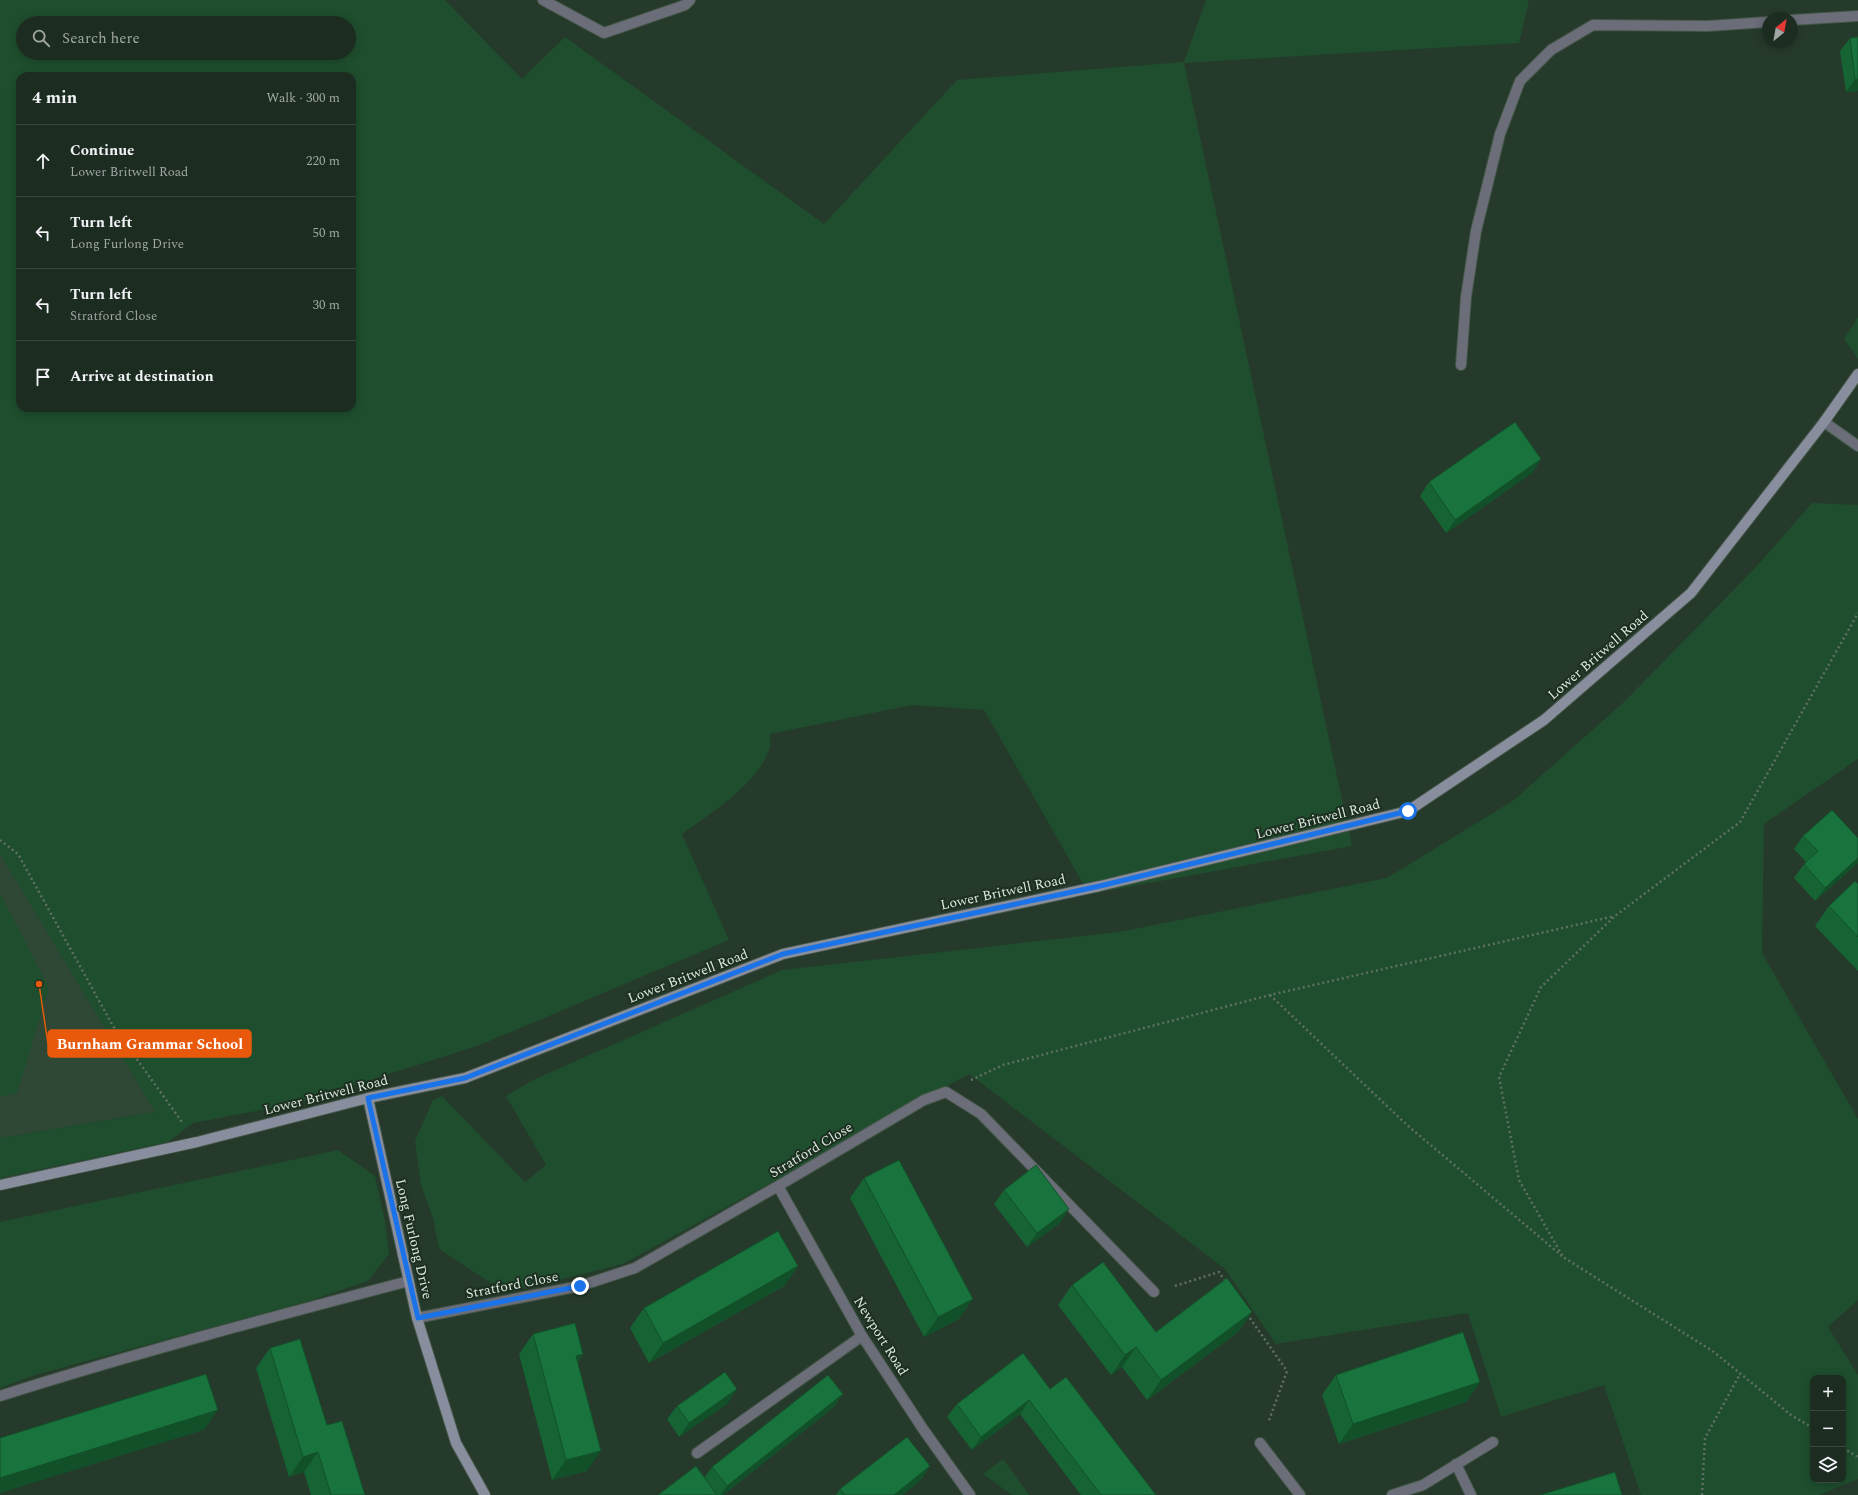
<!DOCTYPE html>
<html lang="en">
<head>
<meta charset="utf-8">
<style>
  :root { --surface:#1c2c20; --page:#253429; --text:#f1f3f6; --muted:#a0a7a5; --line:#3a483e }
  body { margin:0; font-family:Spectral,serif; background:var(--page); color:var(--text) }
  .controls { position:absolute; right:12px; bottom:12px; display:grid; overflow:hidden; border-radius:8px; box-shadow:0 2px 10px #0003 }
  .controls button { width:36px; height:36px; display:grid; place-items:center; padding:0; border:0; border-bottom:1px solid var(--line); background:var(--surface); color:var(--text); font:20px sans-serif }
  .compass { position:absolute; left:1762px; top:12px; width:36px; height:36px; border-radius:50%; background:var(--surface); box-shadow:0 2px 10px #0003; rotate:31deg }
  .stop { position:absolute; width:12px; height:12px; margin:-9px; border:3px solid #1a73e8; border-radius:50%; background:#fff }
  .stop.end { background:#1a73e8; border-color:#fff; box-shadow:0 1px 4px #0008 }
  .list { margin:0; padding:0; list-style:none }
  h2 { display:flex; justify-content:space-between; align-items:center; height:52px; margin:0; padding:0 16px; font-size:17px }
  h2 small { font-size:13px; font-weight:400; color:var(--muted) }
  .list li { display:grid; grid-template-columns:26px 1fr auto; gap:12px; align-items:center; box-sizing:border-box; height:72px; padding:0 16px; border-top:1px solid var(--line) }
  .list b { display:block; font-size:15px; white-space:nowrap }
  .list p { margin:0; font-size:13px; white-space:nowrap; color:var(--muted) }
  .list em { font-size:13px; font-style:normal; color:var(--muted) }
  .icon { flex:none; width:22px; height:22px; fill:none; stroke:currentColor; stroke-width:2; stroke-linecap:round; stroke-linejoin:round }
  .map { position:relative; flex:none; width:1858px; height:1495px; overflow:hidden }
  .search { position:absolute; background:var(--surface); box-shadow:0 2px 10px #0003; left:16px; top:16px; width:340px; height:44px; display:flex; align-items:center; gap:10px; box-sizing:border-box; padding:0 14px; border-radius:22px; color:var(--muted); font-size:15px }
  .panel { position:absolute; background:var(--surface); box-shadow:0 2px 10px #0003; left:16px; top:72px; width:340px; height:340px; border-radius:12px }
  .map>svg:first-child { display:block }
  .built { fill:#2e4835 }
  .green { fill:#1e4e2d; fill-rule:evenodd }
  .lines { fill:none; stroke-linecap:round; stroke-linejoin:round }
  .lane-casing { stroke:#435648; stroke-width:12 }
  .street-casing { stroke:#435648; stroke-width:12 }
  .secondary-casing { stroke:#435648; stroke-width:12 }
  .path { stroke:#5e7063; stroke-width:2.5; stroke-dasharray:2 3; stroke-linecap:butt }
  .lane { stroke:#6b6e78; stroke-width:10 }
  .street { stroke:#6b6e78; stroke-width:10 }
  .secondary { stroke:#898e9e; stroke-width:10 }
  .wall { fill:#166334 }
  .shaded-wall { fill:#12502a }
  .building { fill:#19733c; stroke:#12502a }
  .route { stroke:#1a73e8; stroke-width:5 }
  .labels { text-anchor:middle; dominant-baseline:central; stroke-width:4; stroke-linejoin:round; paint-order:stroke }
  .street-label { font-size:14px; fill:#dce8de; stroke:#1c2f21 }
  .leader { fill:none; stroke:#e8590c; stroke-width:1.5 }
  .callout-dot { fill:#e8590c; stroke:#1c2f21; stroke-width:1.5 }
  .callout { fill:#e8590c; stroke:#e8590c; stroke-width:1.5 }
  .callout-label { font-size:15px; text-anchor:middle; font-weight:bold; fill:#fff }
</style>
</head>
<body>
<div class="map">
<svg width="1858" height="1495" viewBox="0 0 1858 1495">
  <rect width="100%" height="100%" fill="#263a2b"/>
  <!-- built -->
  <path class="built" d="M0,854l2,1 153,257 -155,26z"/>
  <!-- green -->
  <path class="green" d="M0,0h445l77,79 43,-42 259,187 133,-144 227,-18 22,-62h323l-10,43 -335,20 168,783 -263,48 -105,-184 -72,-5 -142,29c0,4 1,9 0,12 -8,36 -61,68 -88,88l47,106 -249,105 -182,58 -105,20 -25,19 -168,36v-40l155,-26 -155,-258zM23,23h326v30h-326zM20,76h332v332h-332z
    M1858,317v42l-14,-20z
    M1812,503l46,2v254l-94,65 -2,129 96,166v181l-30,27 30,48v104l-39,16h-178l-37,-110 -103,32 -33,-104 -192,31 -51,-75 -256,-195 -346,190 -117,29 -67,-44 -6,-31 -12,-33 -6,-44 18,-41 9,-4 83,86 21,-17 -40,-69 27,-16 249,-110 337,-38 268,-54 127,-78 111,-99 131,-134zM1813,1378h30v102h-30z
    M0,893l49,95 -32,105 -17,4z
    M338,1150l37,26 10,45 4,33 -21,27 -59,20 -274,74 -35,13v-166z
    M1003,1459l26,36h-17l-29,-21z"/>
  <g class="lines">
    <defs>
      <path id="lane" d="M543,0l61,33 81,-28 5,-5
        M1792,20l66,-4
        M1461,365l5,-68 10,-66 24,-97 20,-53 31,-31 42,-25 115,1 60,-4
        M697,1453l165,-117"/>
      <path id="street" d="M1824,422l34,24
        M778,1186l84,150 61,93 47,66
        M417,1318l163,-32 55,-18 143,-82 146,-86 22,-8 35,22 173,178
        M0,1396c135,-43 272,-79 409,-115
        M1260,1443l40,52
        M1456,1464l15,31
        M1392,1495l31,-10 70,-43"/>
      <path id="secondary" d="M368,1098l49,220 39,125 29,52
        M0,1185l197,-43 171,-44 97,-20 318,-124 317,-68 308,-75 136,-91 147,-127 133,-171 34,-48"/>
    </defs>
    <!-- lane casing -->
    <use href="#lane" class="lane-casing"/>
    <!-- street casing -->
    <use href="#street" class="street-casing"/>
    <!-- secondary casing -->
    <use href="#secondary" class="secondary-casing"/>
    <!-- path -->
    <path class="path" d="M0,840l18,14 95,172 69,96
      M1270,995l137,130 155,131
      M971,1080l32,-15 267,-70 345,-79
      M1175,1286l44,-14 6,9
      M1247,1314l40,57 -19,52
      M1813,1428l-22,-13 -77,-63 -151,-95 -44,-77 -20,-103 42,-90 74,-71 125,-94 118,-209
      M1843,1448l15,9
      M1702,1495l3,-57 35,-64"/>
    <!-- lane -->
    <use href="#lane" class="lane"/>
    <!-- street -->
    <use href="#street" class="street"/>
    <!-- secondary -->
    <use href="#secondary" class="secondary"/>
  </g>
  <!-- wall -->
  <path class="wall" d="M1858,37v54l-12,1 -6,-41 10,-13z
    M1541,459l-9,14 -86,60 -26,-37 9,-14z
    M1803,836l55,27 -43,38 -21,-23 10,-14 2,-2 -12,-13z
    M1858,884v87l-43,-45 14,-20z
    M864,1178l95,141 -35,18 -74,-139z
    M1004,1190l56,33 -33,24 -33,-43z
    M798,1266l-14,20 -135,77 -19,-35 14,-20z
    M1072,1285l84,47 96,-20 -14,20 -91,68 -25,-33 -11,8 -53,-70z
    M533,1334l50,20 -5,8 9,109 -35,9 -33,-126z
    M270,1348l57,77 38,70h-54l-7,-23 -15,5 -33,-109z
    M1336,1375l144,7 -14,20 -127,42 -17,-49z
    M1050,1389l106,106h-75l-61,-81 -48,36 -25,-33 10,-13z
    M728,1403l-49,34 -12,-18 10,-13z
    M834,1407l-111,88h-65l46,-17 8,-11z
    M921,1480l-19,15h-66l4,-6z"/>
  <!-- shaded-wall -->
  <path class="shaded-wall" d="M1855,79h3v12l-12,1z
    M1541,459l-9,14 -86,60 9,-13z
    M1858,858v5l-43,38 10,-13z
    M1069,1209l-9,14 -33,24 10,-14z
    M798,1266l-14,20 -135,77 14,-20z
    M973,1299l-14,20 -35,18 14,-20z
    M1252,1312l-14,20 -91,68 14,-20z
    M1136,1347l-14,20 -11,8 14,-20z
    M583,1354l-14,20 7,-18z
    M1480,1382l-14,20 -127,42 14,-20z
    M737,1389l-9,14 -49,34 10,-14z
    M843,1394l-9,13 -111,88h-3l7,-9z
    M1029,1400l-9,14 -48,36 9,-13z
    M218,1410l-14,20 -204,63v-15z
    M601,1451l-14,20 -35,9 14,-20z
    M318,1452l-14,20 -15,5 14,-20z
    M930,1466l-9,14 -19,15h-8z"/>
  <!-- building -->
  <path class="building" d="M1858,37v42h-3l-5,-41z
    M1515,422l26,37 -86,61 -26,-38z
    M1832,810l26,28v20l-33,30 -21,-24 14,-13 -15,-15z
    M1855,881l3,3v53l-29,-31z
    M899,1160l74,139 -35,18 -74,-139z
    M1036,1165l33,44 -32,24 -33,-43z
    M778,1231l20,35 -135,77 -19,-35z
    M1103,1262l53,70 71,-54 25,34 -91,68 -25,-33 -11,8 -53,-70z
    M575,1323l8,31 -7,2 25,95 -35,9 -33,-126z
    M1463,1332l17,50 -127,42 -17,-49z
    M300,1339l27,86 15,-4 23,74h-34l-13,-43 -15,5 -33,-109z
    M1023,1353l27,36 16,-12 90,118h-55l-72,-95 -48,37 -24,-33z
    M725,1372l12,17 -48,34 -12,-17z
    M206,1374l12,36 -218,68v-40z
    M828,1375l15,19 -116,92 -15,-19z
    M907,1437l23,29 -36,29h-49l-5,-6z
    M696,1466l21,29h-59z
    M1615,1472l7,23h-82z"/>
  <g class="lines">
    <!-- route -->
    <path class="route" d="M580,1286l-162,32 -50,-220 97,-20 318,-124 317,-68 308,-75"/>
  </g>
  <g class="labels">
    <!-- street labels -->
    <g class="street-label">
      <text transform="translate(1598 655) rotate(-41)">Lower Britwell Road</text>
      <text transform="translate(1318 819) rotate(-14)">Lower Britwell Road</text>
      <text transform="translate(1003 892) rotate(-12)">Lower Britwell Road</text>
      <text transform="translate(688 976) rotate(-21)">Lower Britwell Road</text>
      <text transform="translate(326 1095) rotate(-14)">Lower Britwell Road</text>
      <text transform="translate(811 1150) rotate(-31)">Stratford Close</text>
      <text transform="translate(414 1239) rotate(77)">Long Furlong Drive</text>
      <text transform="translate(512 1285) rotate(-11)">Stratford Close</text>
      <text transform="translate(881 1336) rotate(58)">Newport Road</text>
    </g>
  </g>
  <!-- callouts -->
  <path class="leader" d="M39 984L48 1044"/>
  <circle class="callout-dot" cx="39" cy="984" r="4"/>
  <rect class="callout" x="48" y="1030" width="203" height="27" rx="4"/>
  <g class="callout-label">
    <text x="150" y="1049">Burnham Grammar School</text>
  </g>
</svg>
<div class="controls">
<button>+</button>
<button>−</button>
<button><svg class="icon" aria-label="layers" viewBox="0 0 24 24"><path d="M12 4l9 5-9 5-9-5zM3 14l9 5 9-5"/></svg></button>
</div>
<svg class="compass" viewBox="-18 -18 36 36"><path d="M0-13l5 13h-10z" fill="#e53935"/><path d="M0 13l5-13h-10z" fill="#a0a7a5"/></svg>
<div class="stop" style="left:1408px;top:811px"></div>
<div class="stop end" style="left:580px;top:1286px"></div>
<div class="search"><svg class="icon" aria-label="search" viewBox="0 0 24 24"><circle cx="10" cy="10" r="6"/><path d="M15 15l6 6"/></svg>Search here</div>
<section class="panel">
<h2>4 min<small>Walk · 300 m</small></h2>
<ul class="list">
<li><svg class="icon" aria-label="ahead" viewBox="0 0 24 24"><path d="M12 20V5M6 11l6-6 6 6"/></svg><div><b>Continue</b><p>Lower Britwell Road</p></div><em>220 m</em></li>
<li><svg class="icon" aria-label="left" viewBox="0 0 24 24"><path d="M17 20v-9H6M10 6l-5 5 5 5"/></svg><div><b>Turn left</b><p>Long Furlong Drive</p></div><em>50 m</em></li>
<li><svg class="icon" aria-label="left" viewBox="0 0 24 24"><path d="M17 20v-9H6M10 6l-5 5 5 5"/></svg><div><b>Turn left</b><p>Stratford Close</p></div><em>30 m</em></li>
<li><svg class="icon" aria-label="arrive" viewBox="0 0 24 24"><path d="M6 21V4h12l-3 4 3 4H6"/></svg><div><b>Arrive at destination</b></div></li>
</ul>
</section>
</div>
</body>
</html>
